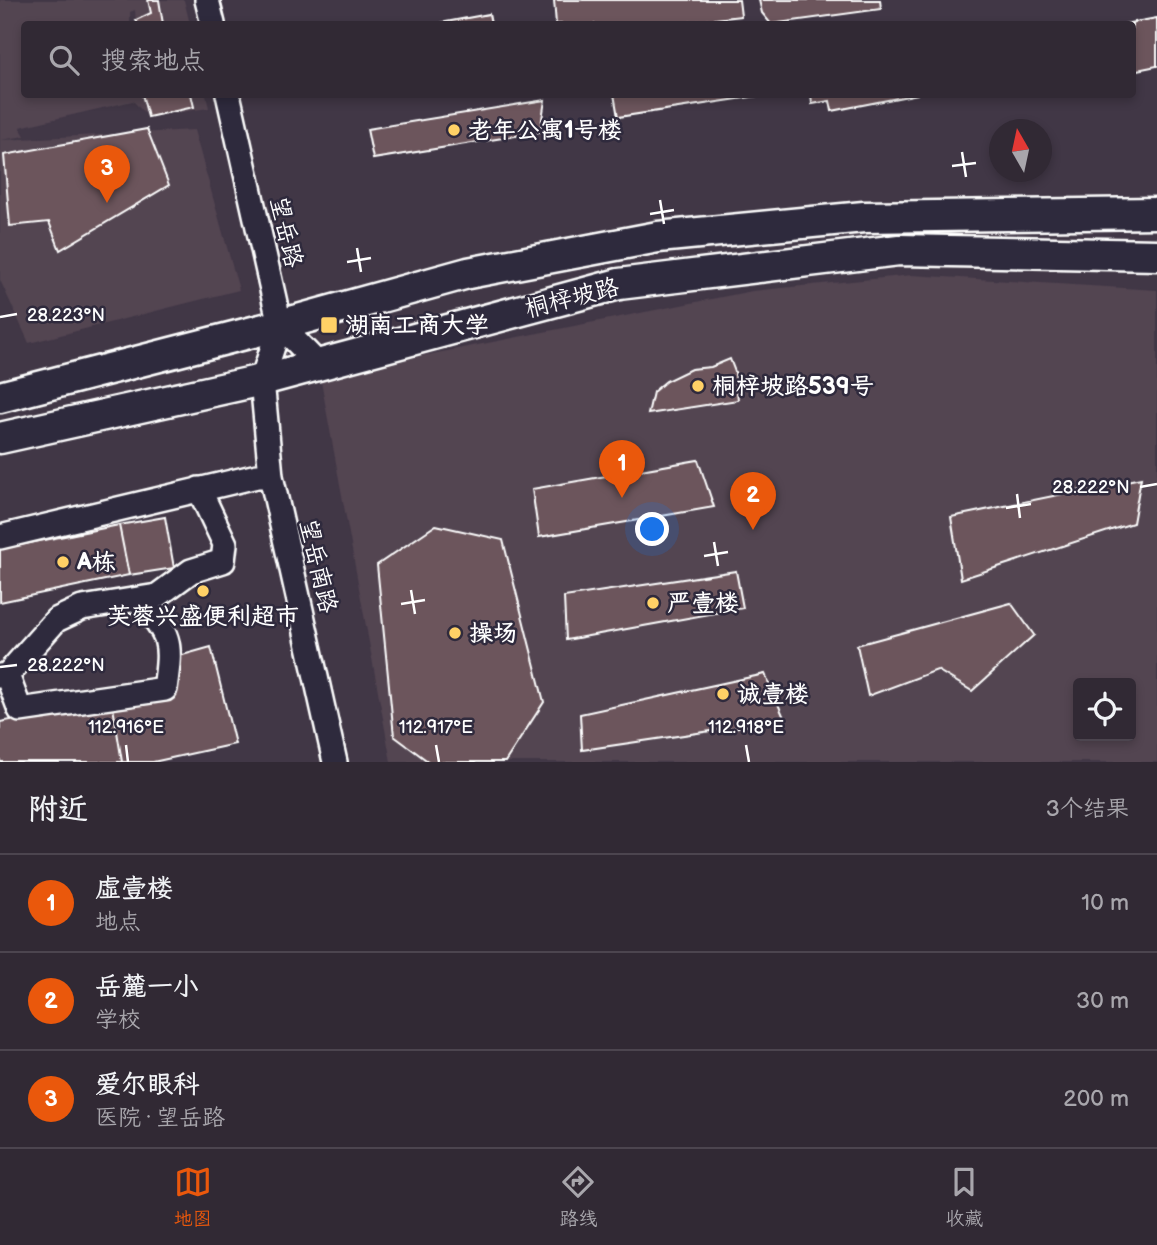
<!DOCTYPE html>
<html lang="zh">
<head>
<meta charset="utf-8">
<style>
  :root { --surface:#312934; --page:#3d3540; --text:#f1f3f6; --muted:#a8a6ac; --line:#4c454f; --accent:#ea580c }
  body { margin:0; font-family:"Balsamiq Sans","LXGW WenKai TC",sans-serif; background:var(--page); color:var(--text) }
  .controls { position:absolute; right:21px; bottom:21px; display:grid; overflow:hidden; border-radius:7px; box-shadow:0 4px 10px #0003 }
  .controls button { width:63px; height:63px; display:grid; place-items:center; padding:0; border:0; border-bottom:2px solid var(--line); background:var(--surface); color:var(--text); font:35px sans-serif }
  .compass { position:absolute; left:989px; top:119px; width:63px; height:63px; border-radius:50%; background:var(--surface); box-shadow:0 4px 10px #0003; rotate:351deg }
  .you { position:absolute; left:653px; top:530px; width:24px; height:24px; margin:-18px; border:5px solid #fff; border-radius:50%; background:#1a73e8; box-shadow:0 0 0 10px #1a73e833 }
  .badge { display:grid; place-items:center; width:46px; height:46px; border-radius:50%; background:var(--accent); color:#fff; font-size:23px; font-weight:700 }
  .pin { position:absolute; translate:-50% -58px; filter:drop-shadow(0 2px 4px #0008) }
  .pin::after { content:''; position:absolute; top:37px; width:24px; height:21px; background:inherit; clip-path:polygon(0 0,100% 0,50% 100%) }
  .list { margin:0; padding:0; list-style:none }
  h2 { display:flex; justify-content:space-between; align-items:center; height:91px; margin:0; padding:0 28px; font-size:30px }
  h2 small { font-size:23px; font-weight:400; color:var(--muted) }
  .list li { display:grid; grid-template-columns:46px 1fr auto; gap:21px; align-items:center; box-sizing:border-box; height:98px; padding:0 28px; border-top:2px solid var(--line) }
  .list b { display:block; font-size:26px; white-space:nowrap }
  .list p { margin:0; font-size:23px; white-space:nowrap; color:var(--muted) }
  .list em { font-size:23px; font-style:normal; color:var(--muted) }
  .icon { flex:none; width:38px; height:38px; fill:none; stroke:currentColor; stroke-width:2; stroke-linecap:round; stroke-linejoin:round }
  .map { position:relative; flex:none; width:1157px; height:762px; overflow:hidden }
  .search { position:absolute; background:var(--surface); box-shadow:0 4px 10px #0003; left:21px; right:21px; top:21px; height:77px; display:flex; align-items:center; gap:18px; box-sizing:border-box; padding:0 24px; border-radius:7px; color:var(--muted); font-size:26px }
  .sheet { height:385px; background:var(--surface) }
  nav { display:flex; justify-content:space-around; align-items:center; box-sizing:border-box; height:98px; border-top:2px solid var(--line); background:var(--surface); font-size:19px; color:var(--muted) }
  nav a { display:grid; justify-items:center; gap:4px }
  nav .on { color:var(--accent) }
  .map>svg:first-child { display:block }
  .built { fill:#524451; fill-rule:evenodd }
  .building { fill:#6c555c; stroke:#fff; stroke-width:2 }
  .lines { fill:none; stroke-linecap:round; stroke-linejoin:round }
  .minor-casing { stroke:#fff; stroke-width:28 }
  .major-casing { stroke:#fff; stroke-width:35 }
  .minor { stroke:#2f2a3d; stroke-width:23 }
  .major { stroke:#2f2a3d; stroke-width:30 }
  .ticks { fill:none; stroke:#fff; stroke-width:2.5 }
  .poi-dot { fill:#ffd166; stroke:#2f2a3d; stroke-width:2.5 }
  .labels { text-anchor:middle; dominant-baseline:central; stroke-width:5; stroke-linejoin:round; paint-order:stroke }
  .poi-label { font-size:24px; font-weight:bold; fill:#fff; stroke:#2f2a3d; text-anchor:start }
  .street-label { font-size:24px; fill:#fff; stroke:#2f2a3d }
  .ticks-label { font-size:18px; text-anchor:middle; fill:#fff; stroke:#2f2a3d; stroke-width:5; stroke-linejoin:round; paint-order:stroke }
</style>
</head>
<body>
<div class="map">
<svg width="1157" height="762" viewBox="0 0 1157 762">
  <rect width="100%" height="100%" fill="#413746"/>
  <filter id="ink" filterUnits="userSpaceOnUse"><feTurbulence type="fractalNoise" baseFrequency=".0143" numOctaves="2"/><feDisplacementMap in="SourceGraphic" scale="14" xChannelSelector="R" yChannelSelector="G"/><feConvolveMatrix kernelMatrix="1 2 1 2 8 2 1 2 1" color-interpolation-filters="sRGB"/></filter>
  <g filter="url(#ink)">
    <!-- built -->
    <path class="built" d="M0,0h184l6,24h-54l-1,-14 -5,2v12h-106v70l182,1 3,13 -61,9 -15,-16 -113,26 5,9 -24,4 193,-10 45,160 -210,53 -29,-63z
      M912,275l245,15v472h-766l-71,-386 432,-85zM1078,683h53v53h-53z"/>
    <!-- building -->
    <path class="building" d="M148,0h11l4,24h-25l-2,-4 15,-7z
      M554,0h185l2,16 -69,8h-116z
      M759,0h121l1,9 -110,15 -9,-11z
      M489,14l2,10h-56z
      M1157,18v48l-25,5v-47h-8z
      M142,94h49l3,13 -46,10z
      M614,94h157l-153,23z
      M811,94h107l-86,17 -2,-10 -18,3z
      M545,100l-5,32 -167,27 -6,-30z
      M147,129l22,56 -109,65 -11,-28 -39,4 -6,-71z
      M730,359l5,13 3,28 -90,14 5,-22 13,-11 25,-12 20,-2z
      M698,460l16,47 -175,30 -7,-48z
      M1141,478l-8,45 -172,56 -10,-62z
      M165,517l9,51 -45,7 -10,-50z
      M119,525l10,50 -129,27v-53z
      M436,525l67,15 41,162 -39,60h-76l-35,-26 -17,-171z
      M736,571l7,37 -177,32 -2,-43z
      M1011,603l23,32 -62,56 -35,-21 -69,26 -11,-51z
      M211,647l24,97 -82,18h-31l-10,-61 63,-9 4,-36z
      M765,674l20,46 -203,30 -2,-36z
      M112,701l10,61h-122v-40z"/>
    <g class="lines">
      <defs>
        <path id="minor" d="M207,0l6,24
          M228,94l52,231 -18,55 9,96 64,286
          M280,325l39,40
          M0,537l257,-61h14
          M7,675l13,35 145,-21c7,-50 5,-52 -26,-90
          M0,676l7,-1 49,-55 26,-12 75,-12 34,-25 32,-10 2,-17 -26,-55"/>
        <path id="major" d="M0,397l280,-72 188,-52 190,-36 206,-20 293,-4
          M0,438l262,-58 357,-96 280,-34 258,5"/>
      </defs>
      <!-- minor casing -->
      <use href="#minor" class="minor-casing"/>
      <!-- major casing -->
      <use href="#major" class="major-casing"/>
      <!-- minor -->
      <use href="#minor" class="minor"/>
      <!-- major -->
      <use href="#major" class="major"/>
    </g>
  </g>
  <!-- ticks -->
  <path class="ticks" d="M962,152l4,25M952,166l24,-3M660,200l4,24M650,214l24,-4M357,248l4,24M347,262l24,-4M0,317l17,-3M1140,487l17,-3M1017,494l3,24M1006,508l25,-4M714,542l4,24M704,556l24,-4M411,590l4,24M401,604l24,-4M0,667l17,-2M126,745l2,17M436,745l3,17M746,745l3,17"/>
  <!-- markers -->
  <g class="poi-dot">
    <circle cx="454" cy="130" r="7"/>
    <rect x="320" y="316" width="18" height="18" rx="3.5"/>
    <circle cx="698" cy="386" r="7"/>
    <circle cx="63" cy="562" r="7"/>
    <circle cx="203" cy="591" r="7"/>
    <circle cx="653" cy="603" r="7"/>
    <circle cx="455" cy="633" r="7"/>
    <circle cx="723" cy="694" r="7"/>
  </g>
  <g class="labels">
    <!-- poi labels -->
    <g class="poi-label">
      <text x="468" y="130">老年公寓1号楼</text>
      <text x="345" y="325">湖南工商大学</text>
      <text x="712" y="386">桐梓坡路539号</text>
      <text x="77" y="562">A栋</text>
      <text x="667" y="603">严壹楼</text>
      <text x="203" y="616" text-anchor="middle">芙蓉兴盛便利超市</text>
      <text x="469" y="633">操场</text>
      <text x="737" y="694">诚壹楼</text>
    </g>
    <!-- street labels -->
    <g class="street-label">
      <text transform="translate(286 232) rotate(77)">望岳路</text>
      <text transform="translate(572 298) rotate(-14)">桐梓坡路</text>
      <text transform="translate(318 566) rotate(77)">望岳南路</text>
    </g>
  </g>
  <g class="ticks-label">
    <text x="66" y="321">28.223°N</text>
    <text x="1091" y="493">28.222°N</text>
    <text x="66" y="671">28.222°N</text>
    <text x="126" y="733">112.916°E</text>
    <text x="436" y="733">112.917°E</text>
    <text x="746" y="733">112.918°E</text>
  </g>
</svg>
<div class="controls">
<button><svg class="icon" aria-label="locate" viewBox="0 0 24 24"><circle cx="12" cy="12" r="6"/><path d="M12 2v4M12 18v4M2 12h4M18 12h4"/></svg></button>
</div>
<svg class="compass" viewBox="-18 -18 36 36"><path d="M0-13l5 13h-10z" fill="#e53935"/><path d="M0 13l5-13h-10z" fill="#a8a6ac"/></svg>
<div class="you"></div>
<div class="pin badge" style="left:622px;top:498px">1</div>
<div class="pin badge" style="left:753px;top:530px">2</div>
<div class="pin badge" style="left:107px;top:203px">3</div>
<div class="search"><svg class="icon" aria-label="search" viewBox="0 0 24 24"><circle cx="10" cy="10" r="6"/><path d="M15 15l6 6"/></svg>搜索地点</div>
</div>
<section class="sheet">
<h2>附近<small>3个结果</small></h2>
<ul class="list">
<li><span class="badge">1</span><div><b>虚壹楼</b><p>地点</p></div><em>10 m</em></li>
<li><span class="badge">2</span><div><b>岳麓一小</b><p>学校</p></div><em>30 m</em></li>
<li><span class="badge">3</span><div><b>爱尔眼科</b><p>医院 · 望岳路</p></div><em>200 m</em></li>
</ul>
</section>
<nav>
<a class="on"><svg class="icon" aria-label="map" viewBox="0 0 24 24"><path d="M3 6l6-2 6 2 6-2v14l-6 2-6-2-6 2zM9 4v14M15 6v14"/></svg>地图</a>
<a><svg class="icon" aria-label="directions" viewBox="0 0 24 24"><path d="M12 3l9 9-9 9-9-9zM9 14v-3h6M13 9l2 2-2 2"/></svg>路线</a>
<a><svg class="icon" aria-label="saved" viewBox="0 0 24 24"><path d="M7 4h10v16l-5-4-5 4z"/></svg>收藏</a>
</nav>
</body>
</html>
